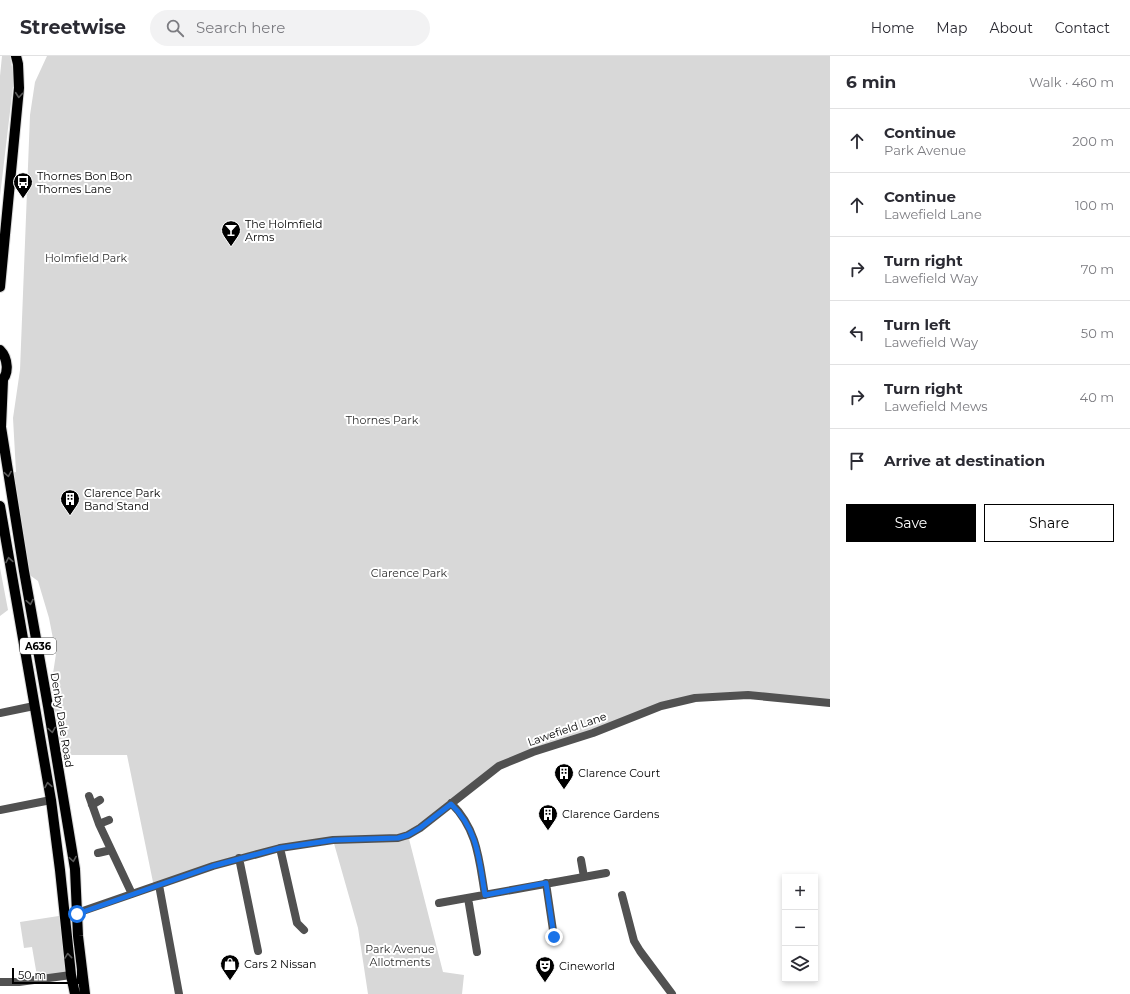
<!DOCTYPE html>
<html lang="en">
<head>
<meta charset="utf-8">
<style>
  :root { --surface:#fff; --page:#f2f2f3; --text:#2b2b33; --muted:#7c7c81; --line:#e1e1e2; --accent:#000 }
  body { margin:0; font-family:Montserrat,sans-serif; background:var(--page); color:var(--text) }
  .controls { position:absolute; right:12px; bottom:12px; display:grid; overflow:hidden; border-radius:0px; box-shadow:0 2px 6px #0003 }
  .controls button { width:36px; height:36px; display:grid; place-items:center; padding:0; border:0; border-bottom:1px solid var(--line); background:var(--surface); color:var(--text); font:20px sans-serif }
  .scale { position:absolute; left:12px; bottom:10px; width:67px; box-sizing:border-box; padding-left:4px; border:2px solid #000; border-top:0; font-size:11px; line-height:14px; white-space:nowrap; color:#000; -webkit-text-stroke:3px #fff; paint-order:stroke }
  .stop { position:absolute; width:12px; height:12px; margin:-9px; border:3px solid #1a73e8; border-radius:50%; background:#fff }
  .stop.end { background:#1a73e8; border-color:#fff; box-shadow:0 1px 4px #0008 }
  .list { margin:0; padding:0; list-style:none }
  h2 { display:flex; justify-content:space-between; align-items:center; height:52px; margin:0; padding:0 16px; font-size:17px }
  h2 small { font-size:13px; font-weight:400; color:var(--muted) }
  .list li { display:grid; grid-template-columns:26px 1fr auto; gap:12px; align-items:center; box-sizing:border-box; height:64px; padding:0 16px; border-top:1px solid var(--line) }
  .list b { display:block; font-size:15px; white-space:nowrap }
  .list p { margin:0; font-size:13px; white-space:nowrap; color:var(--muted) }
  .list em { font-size:13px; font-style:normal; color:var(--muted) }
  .actions { display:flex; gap:8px; padding:12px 16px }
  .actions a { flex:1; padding:9px 0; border:1px solid var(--accent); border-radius:0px; text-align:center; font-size:14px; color:var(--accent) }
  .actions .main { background:var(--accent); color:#fff }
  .icon { flex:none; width:22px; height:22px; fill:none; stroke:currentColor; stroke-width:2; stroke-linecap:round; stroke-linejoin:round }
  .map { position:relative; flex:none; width:830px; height:938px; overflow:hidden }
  header { display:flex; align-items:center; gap:24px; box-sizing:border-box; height:56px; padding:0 20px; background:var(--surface); border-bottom:1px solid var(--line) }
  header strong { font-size:19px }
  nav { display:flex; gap:22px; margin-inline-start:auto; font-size:14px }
  .search { width:280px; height:36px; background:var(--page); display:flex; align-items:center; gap:10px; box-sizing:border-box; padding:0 14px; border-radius:22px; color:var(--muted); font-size:15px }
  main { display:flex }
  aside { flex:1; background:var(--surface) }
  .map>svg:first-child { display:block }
  .green { fill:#d8d8d8 }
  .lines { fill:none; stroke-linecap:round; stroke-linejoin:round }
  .primary-casing { stroke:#dbdbdb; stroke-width:12 }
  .street { stroke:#515151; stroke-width:8 }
  .primary { stroke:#000; stroke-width:10 }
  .oneway { stroke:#595959 }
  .route { stroke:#1a73e8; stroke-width:5 }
  .labels { text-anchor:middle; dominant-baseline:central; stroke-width:4; stroke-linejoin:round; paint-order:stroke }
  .shield { fill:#fff; stroke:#4c4c4c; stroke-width:1 }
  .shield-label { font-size:10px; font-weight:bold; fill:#000 }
  .poi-label { font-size:11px; fill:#000; stroke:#fff; text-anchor:start }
  .park-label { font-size:11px; fill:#2f2f2f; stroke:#fff }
  .street-label { font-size:11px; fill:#000; stroke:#fff }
</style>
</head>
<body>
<header>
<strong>Streetwise</strong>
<div class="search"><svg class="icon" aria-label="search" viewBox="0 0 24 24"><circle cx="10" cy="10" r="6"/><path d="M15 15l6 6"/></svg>Search here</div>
<nav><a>Home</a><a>Map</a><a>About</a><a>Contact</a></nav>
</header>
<main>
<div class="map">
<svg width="830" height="938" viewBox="0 0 830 938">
  <rect width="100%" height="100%" fill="#fff"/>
  <!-- green -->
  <path class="green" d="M2,0h8l4,22 -14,118v-120z
    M47,0h783v647l-82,-8 -53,3 -196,68 -91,69 35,137 21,3 -2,19h-94l-10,-66 -25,-88 -53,8 -126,39 -27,-132h-71l-8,-49 8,-52 -7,-36 -11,-37 -14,-10 -16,-97 8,-2 -3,-54 7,-48 10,-255 5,-33z
    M0,512l8,42 -8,6z
    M65,859l6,60 -34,1 -5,-29 -8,1 -4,-26z"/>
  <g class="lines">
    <defs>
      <path id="primary" d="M0,231l19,-199 -1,-24 -2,-8
        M0,294c8,8 10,25 0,32
        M3,324l-2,47 23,144 24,135 27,163 3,67 7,58
        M0,450l51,294 9,70 11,105 4,19"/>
    </defs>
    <!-- primary casing -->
    <use href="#primary" class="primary-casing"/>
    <!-- street -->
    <path class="street" d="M0,657l34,-7
      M89,740l10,28 33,70
      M451,747c27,27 28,57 34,92
      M92,749l8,-5
      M0,754l51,-10
      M99,768l10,-4
      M280,792l17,75 7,7
      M98,797l13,-3
      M239,802l19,93
      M581,804l3,17
      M546,827l8,54
      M159,829l20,109
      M622,839l12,46 6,10 32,43
      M468,842l9,54
      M439,847l167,-30
      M77,857l136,-47 67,-18 53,-8 65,-2 10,-3 12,-7 79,-62 34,-14 60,-19 68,-27 34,-8 53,-3 82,8
      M0,926h19l52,-7"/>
    <!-- primary -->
    <use href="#primary" class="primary"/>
  </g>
  <!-- one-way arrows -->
  <defs><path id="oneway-chevron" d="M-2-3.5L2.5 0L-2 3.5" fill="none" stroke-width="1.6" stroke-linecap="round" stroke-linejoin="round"/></defs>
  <g class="oneway">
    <use href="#oneway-chevron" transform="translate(19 39) rotate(95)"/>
    <use href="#oneway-chevron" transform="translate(8 418) rotate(81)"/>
    <use href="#oneway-chevron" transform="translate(9 504) rotate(-100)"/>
    <use href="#oneway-chevron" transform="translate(30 546) rotate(79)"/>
    <use href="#oneway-chevron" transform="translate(52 674) rotate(81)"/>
    <use href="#oneway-chevron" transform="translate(48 729) rotate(-100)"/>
    <use href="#oneway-chevron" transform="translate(73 803) rotate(81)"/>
    <use href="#oneway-chevron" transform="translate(68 900) rotate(-96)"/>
  </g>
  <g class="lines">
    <!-- route -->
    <path class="route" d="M77,858l136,-48 67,-18 54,-8 64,-2 10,-3 12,-7 31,-24c27,26 28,55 34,91l61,-12 8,54"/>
  </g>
  <!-- icons -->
  <defs>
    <symbol id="bus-pin" viewBox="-11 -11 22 30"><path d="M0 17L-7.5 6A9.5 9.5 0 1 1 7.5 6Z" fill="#000" stroke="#fff"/><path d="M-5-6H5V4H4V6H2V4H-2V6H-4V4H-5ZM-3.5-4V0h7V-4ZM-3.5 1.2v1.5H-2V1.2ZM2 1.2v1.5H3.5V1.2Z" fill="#fff"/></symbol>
    <symbol id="bar-pin" viewBox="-11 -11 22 30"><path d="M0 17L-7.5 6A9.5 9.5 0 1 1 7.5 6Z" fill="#000" stroke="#fff"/><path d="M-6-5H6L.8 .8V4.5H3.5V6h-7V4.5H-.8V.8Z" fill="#fff"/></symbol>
    <symbol id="building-pin" viewBox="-11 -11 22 30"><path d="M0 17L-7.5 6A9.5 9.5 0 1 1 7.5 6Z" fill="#000" stroke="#fff"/><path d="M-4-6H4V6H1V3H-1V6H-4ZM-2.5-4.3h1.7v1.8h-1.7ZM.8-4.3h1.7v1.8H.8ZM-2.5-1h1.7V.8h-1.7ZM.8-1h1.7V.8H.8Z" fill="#fff"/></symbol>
    <symbol id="shop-pin" viewBox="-11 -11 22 30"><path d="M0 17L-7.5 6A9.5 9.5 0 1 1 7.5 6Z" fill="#000" stroke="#fff"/><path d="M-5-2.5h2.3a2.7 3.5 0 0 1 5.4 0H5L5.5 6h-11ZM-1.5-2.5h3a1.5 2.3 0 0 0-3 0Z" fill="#fff"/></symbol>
    <symbol id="theatre-pin" viewBox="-11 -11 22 30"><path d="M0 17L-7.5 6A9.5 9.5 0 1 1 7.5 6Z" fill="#000" stroke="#fff"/><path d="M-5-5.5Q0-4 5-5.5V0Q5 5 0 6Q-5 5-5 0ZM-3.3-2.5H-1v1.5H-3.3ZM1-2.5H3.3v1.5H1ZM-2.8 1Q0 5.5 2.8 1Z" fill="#fff"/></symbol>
  </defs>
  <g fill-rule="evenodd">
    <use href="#bus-pin" x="12" y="115" width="22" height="30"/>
    <use href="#bar-pin" x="220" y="163" width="22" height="30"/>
    <use href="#building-pin" x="59" y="432" width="22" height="30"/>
    <use href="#building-pin" x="553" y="706" width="22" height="30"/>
    <use href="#building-pin" x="537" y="747" width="22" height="30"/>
    <use href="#shop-pin" x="219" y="897" width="22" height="30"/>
    <use href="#theatre-pin" x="534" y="899" width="22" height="30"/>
  </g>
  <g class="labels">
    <!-- shield labels -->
    <rect class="shield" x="20" y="582" width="36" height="16" rx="3"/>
    <g class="shield-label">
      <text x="38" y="590">A636</text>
    </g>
    <!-- poi labels -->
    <g class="poi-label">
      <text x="37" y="120">Thornes Bon Bon<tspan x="37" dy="13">Thornes Lane</tspan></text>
      <text x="245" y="168">The Holmfield<tspan x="245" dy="13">Arms</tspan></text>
      <text x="84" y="437">Clarence Park<tspan x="84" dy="13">Band Stand</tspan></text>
      <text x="578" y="717">Clarence Court</text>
      <text x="562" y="758">Clarence Gardens</text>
      <text x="244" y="908">Cars 2 Nissan</text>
      <text x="559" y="910">Cineworld</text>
    </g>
    <!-- park labels -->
    <g class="park-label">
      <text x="86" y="202">Holmfield Park</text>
      <text x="382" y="364">Thornes Park</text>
      <text x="409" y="517">Clarence Park</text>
      <text x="400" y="893">Park Avenue<tspan x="400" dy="13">Allotments</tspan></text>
    </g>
    <!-- street labels -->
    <g class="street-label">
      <text transform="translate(62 664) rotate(81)">Denby Dale Road</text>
      <text transform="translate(567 673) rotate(-19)">Lawefield Lane</text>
    </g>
  </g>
</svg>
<div class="controls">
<button>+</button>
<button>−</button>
<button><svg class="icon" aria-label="layers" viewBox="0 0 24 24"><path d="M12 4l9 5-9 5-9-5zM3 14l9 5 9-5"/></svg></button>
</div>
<div class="scale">50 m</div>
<div class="stop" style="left:77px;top:858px"></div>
<div class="stop end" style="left:554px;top:881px"></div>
</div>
<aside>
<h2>6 min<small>Walk · 460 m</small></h2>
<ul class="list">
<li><svg class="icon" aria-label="ahead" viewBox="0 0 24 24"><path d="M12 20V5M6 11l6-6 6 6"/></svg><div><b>Continue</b><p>Park Avenue</p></div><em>200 m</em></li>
<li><svg class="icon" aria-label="ahead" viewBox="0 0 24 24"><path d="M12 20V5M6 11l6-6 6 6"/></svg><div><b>Continue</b><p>Lawefield Lane</p></div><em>100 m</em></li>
<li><svg class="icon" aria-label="right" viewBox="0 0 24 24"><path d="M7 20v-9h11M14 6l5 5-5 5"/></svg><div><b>Turn right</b><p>Lawefield Way</p></div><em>70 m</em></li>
<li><svg class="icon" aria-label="left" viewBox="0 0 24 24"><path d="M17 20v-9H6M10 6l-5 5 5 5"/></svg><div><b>Turn left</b><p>Lawefield Way</p></div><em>50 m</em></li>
<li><svg class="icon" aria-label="right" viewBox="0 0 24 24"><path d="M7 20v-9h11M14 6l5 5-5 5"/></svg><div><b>Turn right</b><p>Lawefield Mews</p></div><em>40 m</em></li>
<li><svg class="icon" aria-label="arrive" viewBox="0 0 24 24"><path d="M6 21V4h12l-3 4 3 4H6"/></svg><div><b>Arrive at destination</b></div></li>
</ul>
<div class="actions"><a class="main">Save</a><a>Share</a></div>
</aside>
</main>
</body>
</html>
